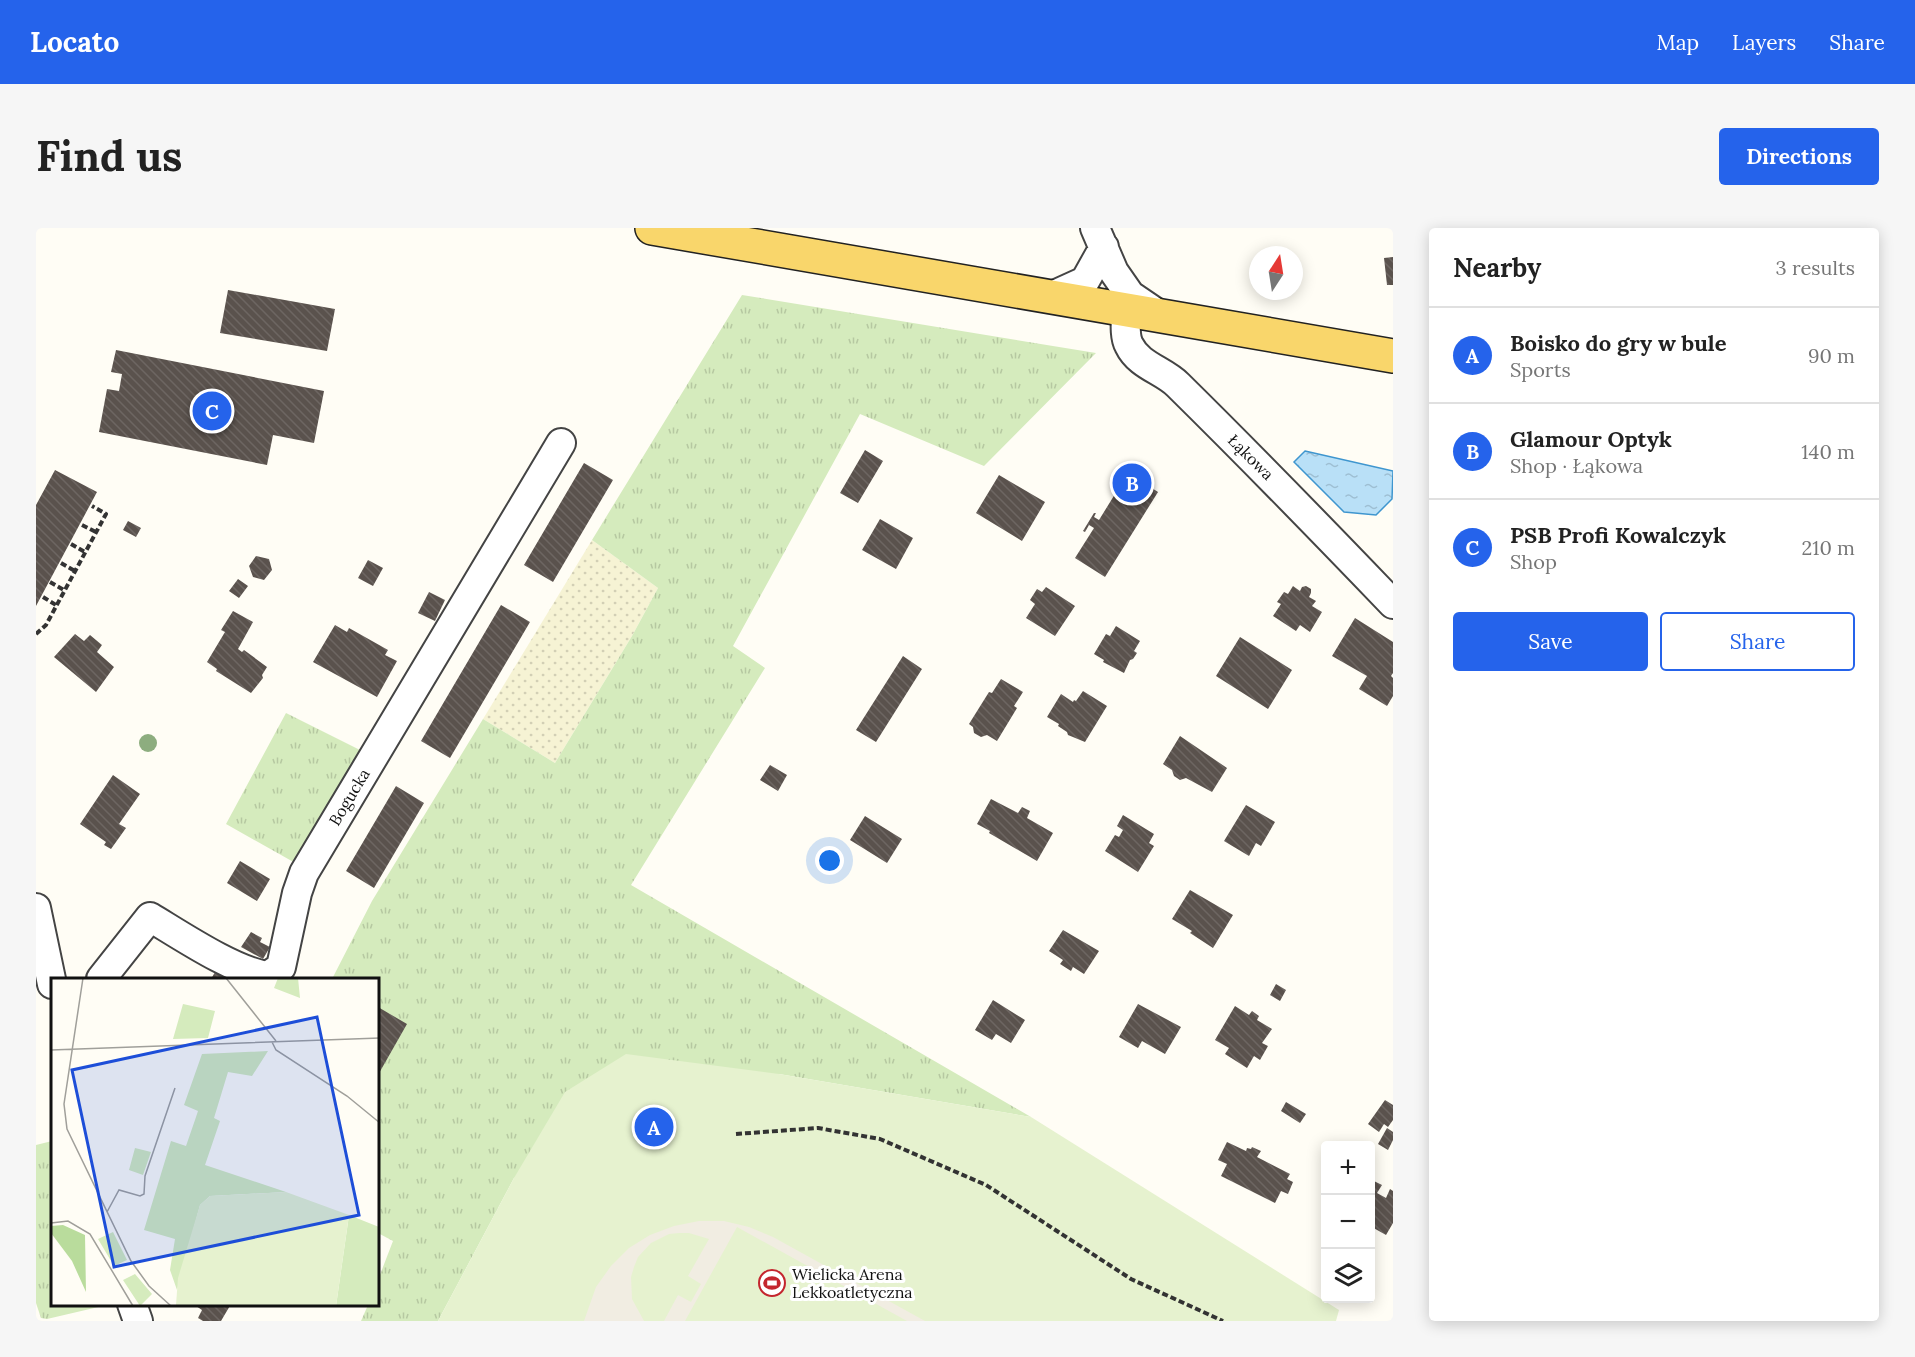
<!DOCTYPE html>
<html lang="en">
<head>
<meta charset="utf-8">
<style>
  :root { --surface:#fff; --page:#f6f6f6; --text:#222; --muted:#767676; --line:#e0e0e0; --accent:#2563eb }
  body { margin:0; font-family:Lora,serif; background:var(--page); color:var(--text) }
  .controls { position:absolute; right:18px; bottom:18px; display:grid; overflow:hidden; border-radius:6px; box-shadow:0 3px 15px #0003 }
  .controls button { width:54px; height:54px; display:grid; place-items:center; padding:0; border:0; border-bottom:2px solid var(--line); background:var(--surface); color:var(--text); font:30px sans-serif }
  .compass { position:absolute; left:1213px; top:18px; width:54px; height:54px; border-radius:50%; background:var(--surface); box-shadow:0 3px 15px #0003; rotate:12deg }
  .you { position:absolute; left:794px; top:633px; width:21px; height:21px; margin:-15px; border:4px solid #fff; border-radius:50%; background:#1a73e8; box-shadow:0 0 0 9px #1a73e833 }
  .badge { display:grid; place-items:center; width:39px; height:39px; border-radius:50%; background:var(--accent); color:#fff; font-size:20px; font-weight:700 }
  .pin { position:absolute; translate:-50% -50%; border:3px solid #fff; box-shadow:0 2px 6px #0006 }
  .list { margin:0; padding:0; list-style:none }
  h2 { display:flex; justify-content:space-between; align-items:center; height:78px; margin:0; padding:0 24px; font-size:26px }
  h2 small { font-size:20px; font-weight:400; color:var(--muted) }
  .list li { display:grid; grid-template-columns:39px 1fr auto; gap:18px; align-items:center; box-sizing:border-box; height:96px; padding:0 24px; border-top:2px solid var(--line) }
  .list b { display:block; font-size:22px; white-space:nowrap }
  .list p { margin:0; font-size:20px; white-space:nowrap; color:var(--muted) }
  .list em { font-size:20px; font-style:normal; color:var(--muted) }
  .actions { display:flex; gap:12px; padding:18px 24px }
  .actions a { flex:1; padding:14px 0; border:2px solid var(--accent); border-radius:6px; text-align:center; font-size:21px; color:var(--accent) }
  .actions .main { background:var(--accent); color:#fff }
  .icon { flex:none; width:33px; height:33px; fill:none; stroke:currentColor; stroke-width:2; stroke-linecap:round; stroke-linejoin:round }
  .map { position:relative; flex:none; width:1357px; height:1093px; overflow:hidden; border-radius:6px }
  header { display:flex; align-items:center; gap:36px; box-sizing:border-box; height:84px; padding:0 30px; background:var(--accent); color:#fff }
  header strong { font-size:28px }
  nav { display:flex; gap:33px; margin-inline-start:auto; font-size:21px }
  .intro { display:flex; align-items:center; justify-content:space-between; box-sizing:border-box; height:144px; padding:0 36px }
  h1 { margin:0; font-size:42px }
  .button { padding:15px 27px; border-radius:6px; background:var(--accent); color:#fff; font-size:21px; font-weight:700 }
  main { display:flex; gap:36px; padding:0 36px }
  aside { flex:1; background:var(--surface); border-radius:6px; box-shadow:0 3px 15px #0003 }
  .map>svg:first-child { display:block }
  .farmland { fill:url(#farmland-dots) }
  .grass { fill:url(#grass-tufts) }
  .pitch { fill:#e6f2cf }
  .plaza { fill:#f1ede2 }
  .water { fill:url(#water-ripples); stroke:#3f96cf; stroke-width:1.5 }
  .building { fill:url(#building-back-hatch) }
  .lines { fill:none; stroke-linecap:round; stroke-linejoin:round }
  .minor-casing { stroke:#444; stroke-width:32 }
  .major-casing { stroke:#222; stroke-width:36 }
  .path { stroke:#333; stroke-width:4; stroke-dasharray:6 3; stroke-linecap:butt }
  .minor { stroke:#fff; stroke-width:28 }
  .major { stroke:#f9d66b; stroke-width:33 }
  .tree { fill:#8dad7f }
  .labels { text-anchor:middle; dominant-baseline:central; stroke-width:6; stroke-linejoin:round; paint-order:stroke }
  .street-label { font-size:16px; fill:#111; stroke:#fff }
  .poi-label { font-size:16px; fill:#111; stroke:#fff; text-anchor:start }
  .inset-road { fill:none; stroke:#a09f9a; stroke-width:1.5 }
  .view { fill:#1d4ed8; fill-opacity:0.15; stroke:#1d4ed8; stroke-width:3 }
  .inset-edge { fill:none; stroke:#111; stroke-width:3 }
</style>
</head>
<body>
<header>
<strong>Locato</strong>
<nav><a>Map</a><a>Layers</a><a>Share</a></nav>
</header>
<div class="intro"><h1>Find us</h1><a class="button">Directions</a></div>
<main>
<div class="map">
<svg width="1357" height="1093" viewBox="0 0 1357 1093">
  <defs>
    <pattern id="farmland-dots" width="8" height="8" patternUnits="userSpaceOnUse" patternTransform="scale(1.5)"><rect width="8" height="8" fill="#f6f3d4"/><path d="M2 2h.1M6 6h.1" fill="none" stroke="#d2cfb5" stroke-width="1.8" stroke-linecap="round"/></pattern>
    <pattern id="grass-tufts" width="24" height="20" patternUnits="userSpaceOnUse" patternTransform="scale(1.5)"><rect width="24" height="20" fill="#d5ebbd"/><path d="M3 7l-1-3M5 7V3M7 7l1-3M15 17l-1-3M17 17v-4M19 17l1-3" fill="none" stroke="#b6c8a1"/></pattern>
    <pattern id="water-ripples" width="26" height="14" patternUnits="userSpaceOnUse" patternTransform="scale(1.5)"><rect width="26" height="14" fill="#b9e0f7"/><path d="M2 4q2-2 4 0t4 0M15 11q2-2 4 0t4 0" fill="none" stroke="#9ebfd3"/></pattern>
    <pattern id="building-back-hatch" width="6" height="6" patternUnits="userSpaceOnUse" patternTransform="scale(1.5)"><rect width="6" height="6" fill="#5a524d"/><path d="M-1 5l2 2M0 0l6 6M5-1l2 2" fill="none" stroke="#6d6662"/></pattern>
  </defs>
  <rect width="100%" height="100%" fill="#fffdf5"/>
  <!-- farmland -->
  <path class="farmland" d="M556,312l66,48 -26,48 -77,127 -72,-44z"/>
  <!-- grass -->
  <path class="grass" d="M706,67l354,58 -112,113 -124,-52 -127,232 32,22 -134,217 400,232 -252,-43 -265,104 -76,143h-77l7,-16 10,-1v-24l15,-39 -15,-8v-254h-46l40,-78 111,-182 72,44 77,-127 26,-48 -66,-48z
    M250,485l78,39 -67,112 -71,-40z
    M16,913v163l55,1 -60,14 -6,-1 -5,-15v-158z"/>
  <!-- pitch -->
  <path class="pitch" d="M590,826l153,20 252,43 308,193 -3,11h-898l76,-143 51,-86z"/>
  <!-- plaza -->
  <path class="plaza" d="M663,993h25l25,6 24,10 152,84h-18l-170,-94 -52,94h-21l14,-26 13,7 10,-18 -13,-8 21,-37 -20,-6h-10l-10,1 -18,9 -13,14 -4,10 -3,10 1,22 12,22h-60l12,-34 15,-21 18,-18 21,-13 24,-9z"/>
  <!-- water -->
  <path class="water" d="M1269,223l88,20 -1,28 -16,16 -32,-3 -50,-50z"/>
  <!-- building -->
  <path class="building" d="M1357,29v28h-6l-3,-27z
    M192,62l107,19 -8,42 -107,-18z
    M80,122l208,41 -10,52 -41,-8 -6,30 -168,-33 8,-43 12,2 3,-17 -11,-2z
    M829,222l18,11 -25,42 -18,-10z
    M548,235l29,17 -60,102 -29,-17z
    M19,242l42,22 -61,114v-101z
    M1092,245l30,19 -53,85 -30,-19 19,-30 -5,-3 -4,7 -2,-1 11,-18h2l-2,4 5,3z
    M963,247l46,27 -23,39 -46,-28z
    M844,291l33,19 -17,31 -34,-19z
    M92,293l13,7 -5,9 -13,-7z
    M220,328l13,3 3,11 -8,10 -11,-3 -4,-11z
    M332,332l15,8 -10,18 -15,-8z
    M202,351l10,7 -9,12 -10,-7z
    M1257,358l7,5 2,-4 4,-1 5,3v4l-2,4 7,4 -4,5 10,6 -12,20 -10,-7 -4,6 -23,-15 8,-12 -4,-2 7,-10 4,2z
    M1010,359l29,19 -20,30 -29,-18 9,-14 -5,-4 7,-11 5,3z
    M393,364l16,8 -10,21 -17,-8z
    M465,377l29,17 -80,136 -29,-17z
    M197,383l20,11 -15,27 4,3 2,-2 23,17 -5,8 1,3 -12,15 -35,-22 1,-2 -10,-7 18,-30 -4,-2z
    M1319,390l38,24v31l-2,3 2,2v18l-6,10 -28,-17 8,-13 -35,-20z
    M299,397l12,7 2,-4 39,22 -3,5 12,6 -20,36 -64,-35z
    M1080,398l24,15 -6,10 3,2 -4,6 -3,1 -6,13 -21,-11 1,-2 -10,-6 12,-20 4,2z
    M39,406l9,7 6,-6 12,10 -5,7 17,15 -18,25 -42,-35z
    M1204,409l52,33 -24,39 -52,-33z
    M867,428l19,13 -46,73 -20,-12z
    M965,451l22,13 -9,14 3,2 -20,33 -10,-6 -6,2 -7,-4 -1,-6 -4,-3 20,-32 3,1z
    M1047,463l24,15 -22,36 -17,-7 -1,-3 -9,-6 1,-2 -12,-7 14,-23 12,8 1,-2 2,1z
    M1144,508l47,32 -15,24 -26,-14 -6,2 -6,-4 -2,-6 -9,-6z
    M734,537l17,10 -9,16 -18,-11z
    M77,547l27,19 -21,30 7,4 -15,21 -7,-4 2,-3 -26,-18z
    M360,558l28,17 -50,85 -28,-17z
    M955,571l27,14 4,-6 8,4 -3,7 26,15 -16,28 -48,-28 1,-2 -13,-7z
    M1210,577l29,17 -14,24 -5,-3 -7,13 -25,-15z
    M1087,587l31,19 -5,9 5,3 -16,26 -33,-21 10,-16 4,2 4,-7 -6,-4z
    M829,588l37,23 -15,24 -37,-23z
    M204,633l30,18 -13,22 -30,-18z
    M1154,662l43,25 -20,33 -23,-15 2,-2 -20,-12z
    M1027,702l36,21 -15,23 -11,-7 -2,4 -11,-7 3,-4 -14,-9z
    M215,704l11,6 -2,4 10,5 -7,12 -22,-12z
    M182,739l22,12h-29z
    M1240,756l10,6 -6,11 -10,-6z
    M957,772l32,20 -14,23 -15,-9 -4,6 -17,-10z
    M1102,776l43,23 -16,27 -23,-13 -4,7 -19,-11z
    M1199,778l14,9 3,-4 7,5 -2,4 15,9 -10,14 6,3 -8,14 -6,-4 -7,12 -22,-14 4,-6 -14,-8z
    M342,779l29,17 -29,51z
    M1349,872l8,5v15l-5,7 -4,-3 -5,8 -11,-8z
    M1250,874l20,12 -6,9 -19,-12z
    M1351,900l6,4v8l-5,10 -10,-6z
    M1191,914l19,9 1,-3 4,1 1,-2 9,4 -4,6 33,17 -3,5 6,3 -5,12 -7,-3 -6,12 -54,-27 6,-12 -9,-4z
    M1334,951l12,6 -5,8 9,5 4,-9 3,2v32l-7,12 -16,-9z
    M157,1076h38l-10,17h-18l-5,-3 4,-8z"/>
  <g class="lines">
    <defs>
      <path id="minor" d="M1059,0l19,44 16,23 25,17
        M1016,68l33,-15 19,-34
        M1090,81c0,10 -2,27 3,36 10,21 34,25 49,40 73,72 144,145 215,219
        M0,680l16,76
        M65,751l49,-62c30,18 85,55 118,59l13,-9 16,-74 7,-20 257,-430
        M96,1076l6,17"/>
      <path id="major" d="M616,0l741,128"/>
    </defs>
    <!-- minor casing -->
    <use href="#minor" class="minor-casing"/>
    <!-- major casing -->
    <use href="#major" class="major-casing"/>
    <!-- path -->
    <path class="path" d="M46,297l14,7
      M35,316l14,8
      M25,335l14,8
      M14,354l14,8
      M7,369l13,8
      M0,406l10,-9 60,-111 -14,-8
      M700,906l82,-6 62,11 106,46 145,94 92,42"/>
    <!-- minor -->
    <use href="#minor" class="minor"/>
    <!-- major -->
    <use href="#major" class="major"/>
  </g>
  <!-- trees -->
  <circle class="tree" cx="112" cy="515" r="9"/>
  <!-- icons -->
  <defs>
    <symbol id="stadium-ring" viewBox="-11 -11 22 22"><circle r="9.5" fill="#fff" stroke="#c4262e" stroke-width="1.5"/><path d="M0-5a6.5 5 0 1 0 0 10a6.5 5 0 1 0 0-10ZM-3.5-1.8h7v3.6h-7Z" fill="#c4262e"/></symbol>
  </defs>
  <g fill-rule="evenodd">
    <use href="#stadium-ring" x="721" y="1040" width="30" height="30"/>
  </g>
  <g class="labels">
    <!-- street labels -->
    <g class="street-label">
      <text transform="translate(1215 229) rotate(45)">Łąkowa</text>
      <text transform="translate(313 569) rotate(-59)">Bogucka</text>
    </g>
    <!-- poi labels -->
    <g class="poi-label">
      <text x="756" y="1046">Wielicka Arena<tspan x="756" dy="18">Lekkoatletyczna</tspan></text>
    </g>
  </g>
  <!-- overview -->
  <g transform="translate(15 750)">
    <rect width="328" height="328" fill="#fffdf5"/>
    <path d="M227,0h20l2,20 -26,-10zM132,26l32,7 -7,27 -35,1zM217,73l-16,25 -24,-4 -14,46 6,3 -15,44 81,27 -76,4 -10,9 -23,85 -7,-20 5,-31 -31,-9 27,-89 15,5 9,-26 3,-9 -14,-6 18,-51zM84,170l16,4 -8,23 -14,-5zM298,237l30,12v79h-43zM62,254l14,28 -13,6 -16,-27zM84,296l17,20 -12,12 -17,-26z" fill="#d5ebbd"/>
    <path d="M12,247l22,10 1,57 -14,-31 -21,-28v-7z" fill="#b9dc9c"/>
    <path d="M235,214l63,23 -13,91 -160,-1 2,-27 22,-73 10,-9z" fill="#e6f2cf"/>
    <path class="inset-road" d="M32,0l-19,126 3,25 64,132 18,25 22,20M175,0l50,63M221,64l4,8 71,46 33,27M0,72l329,-12M56,234l12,-22 21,6 4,-2 1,-18 30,-88M0,245l17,-2 22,13 43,72"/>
    <path class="view" d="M266,39l42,198 -245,52 -42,-197z"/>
    <rect width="328" height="328" class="inset-edge"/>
  </g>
</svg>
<div class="controls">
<button>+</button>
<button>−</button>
<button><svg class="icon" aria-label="layers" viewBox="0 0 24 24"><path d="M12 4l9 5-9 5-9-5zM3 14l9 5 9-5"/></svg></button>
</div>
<svg class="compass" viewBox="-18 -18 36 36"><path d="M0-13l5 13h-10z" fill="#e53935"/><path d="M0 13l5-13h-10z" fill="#767676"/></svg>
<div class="you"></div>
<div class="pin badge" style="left:618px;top:899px">A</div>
<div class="pin badge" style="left:1096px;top:255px">B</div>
<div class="pin badge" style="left:176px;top:183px">C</div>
</div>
<aside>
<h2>Nearby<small>3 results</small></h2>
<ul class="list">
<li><span class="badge">A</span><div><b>Boisko do gry w bule</b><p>Sports</p></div><em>90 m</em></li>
<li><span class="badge">B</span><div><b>Glamour Optyk</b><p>Shop · Łąkowa</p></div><em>140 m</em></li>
<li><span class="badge">C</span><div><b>PSB Profi Kowalczyk</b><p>Shop</p></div><em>210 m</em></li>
</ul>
<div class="actions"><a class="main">Save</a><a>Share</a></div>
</aside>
</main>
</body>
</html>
